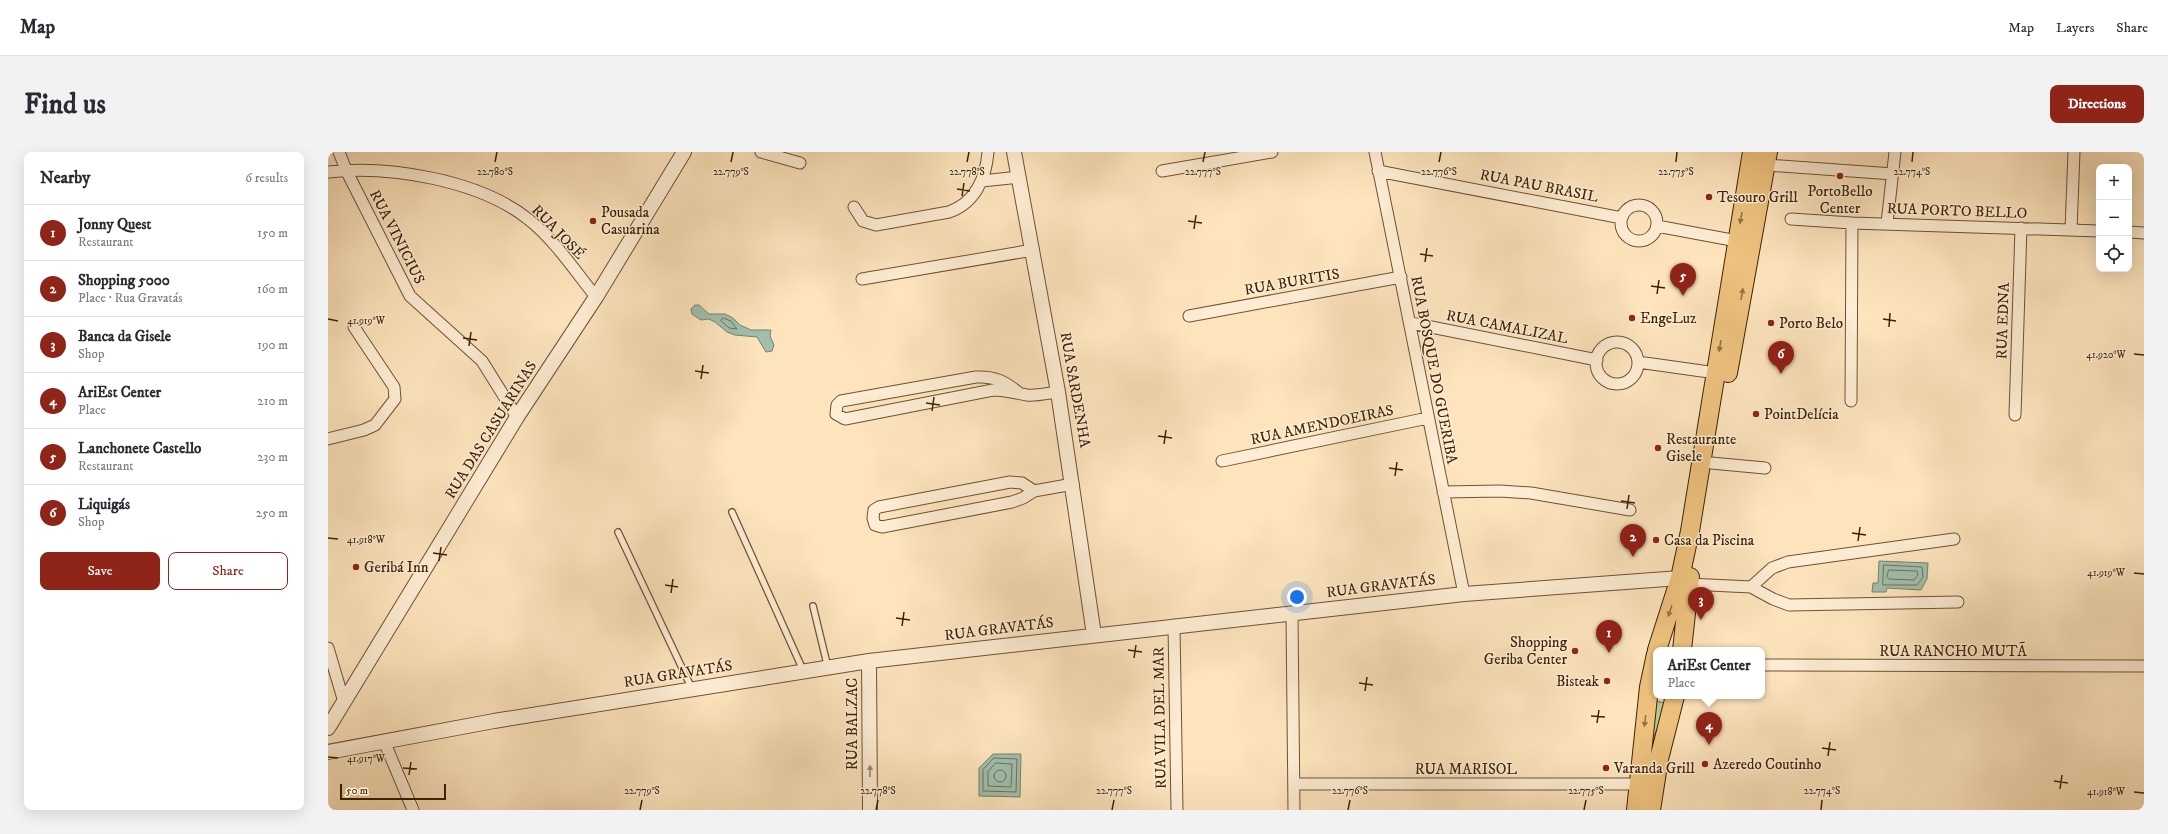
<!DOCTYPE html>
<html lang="en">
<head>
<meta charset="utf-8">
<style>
  :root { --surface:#fff; --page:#f2f2f3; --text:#2b2b33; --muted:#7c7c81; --line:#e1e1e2; --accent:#8f2418 }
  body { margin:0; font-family:"IM FELL DW Pica",serif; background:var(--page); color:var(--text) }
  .controls { position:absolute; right:12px; top:12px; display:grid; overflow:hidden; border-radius:8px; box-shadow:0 4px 16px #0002 }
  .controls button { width:36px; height:36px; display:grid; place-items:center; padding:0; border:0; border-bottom:1px solid var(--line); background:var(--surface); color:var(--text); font:20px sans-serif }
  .scale { position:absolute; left:12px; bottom:10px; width:106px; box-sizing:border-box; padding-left:4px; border:2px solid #3e2206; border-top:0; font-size:11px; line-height:14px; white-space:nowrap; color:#3e2206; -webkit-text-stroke:3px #feedd4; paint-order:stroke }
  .you { position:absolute; left:969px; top:445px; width:14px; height:14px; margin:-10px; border:3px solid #fff; border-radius:50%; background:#1a73e8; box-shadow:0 0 0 6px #1a73e833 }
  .badge { display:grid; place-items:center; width:26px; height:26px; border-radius:50%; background:var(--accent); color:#fff; font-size:13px; font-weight:700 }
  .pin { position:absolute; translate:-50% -33px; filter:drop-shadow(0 1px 2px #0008) }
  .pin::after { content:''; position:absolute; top:21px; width:14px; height:12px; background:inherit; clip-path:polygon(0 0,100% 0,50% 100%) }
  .popup { position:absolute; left:1325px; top:495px; width:112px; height:52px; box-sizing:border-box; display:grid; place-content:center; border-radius:8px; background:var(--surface); filter:drop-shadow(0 1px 3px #0005); font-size:13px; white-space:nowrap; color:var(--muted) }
  .popup b { font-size:15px; color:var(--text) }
  .popup::after { content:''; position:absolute; left:50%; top:100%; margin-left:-8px; border:8px solid transparent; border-top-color:var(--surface) }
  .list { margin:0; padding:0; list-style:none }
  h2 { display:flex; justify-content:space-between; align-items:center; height:52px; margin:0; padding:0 16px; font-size:17px }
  h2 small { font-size:13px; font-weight:400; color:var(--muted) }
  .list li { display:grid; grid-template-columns:26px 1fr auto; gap:12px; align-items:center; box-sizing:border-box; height:56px; padding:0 16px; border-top:1px solid var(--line) }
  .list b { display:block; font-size:15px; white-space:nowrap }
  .list p { margin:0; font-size:13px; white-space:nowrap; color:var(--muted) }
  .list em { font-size:13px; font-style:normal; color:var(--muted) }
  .actions { display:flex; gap:8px; padding:12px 16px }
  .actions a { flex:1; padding:9px 0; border:1px solid var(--accent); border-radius:8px; text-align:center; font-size:14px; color:var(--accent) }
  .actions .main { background:var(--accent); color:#fff }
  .icon { flex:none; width:22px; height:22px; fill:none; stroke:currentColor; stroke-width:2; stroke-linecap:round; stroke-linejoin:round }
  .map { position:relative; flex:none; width:1816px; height:658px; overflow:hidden; border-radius:8px }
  header { display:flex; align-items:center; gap:24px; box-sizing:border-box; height:56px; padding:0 20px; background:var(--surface); border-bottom:1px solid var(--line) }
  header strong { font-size:19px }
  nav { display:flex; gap:22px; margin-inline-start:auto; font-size:14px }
  .intro { display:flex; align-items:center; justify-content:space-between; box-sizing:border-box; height:96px; padding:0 24px }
  h1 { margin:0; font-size:28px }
  .button { padding:10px 18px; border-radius:8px; background:var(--accent); color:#fff; font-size:14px; font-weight:700 }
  main { display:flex; gap:24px; padding:0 24px }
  aside { flex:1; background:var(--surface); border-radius:8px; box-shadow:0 4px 16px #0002 }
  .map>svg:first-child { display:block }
  .green { fill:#bbc594; stroke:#7c744d }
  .water { fill:#a0bfad; stroke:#79806a }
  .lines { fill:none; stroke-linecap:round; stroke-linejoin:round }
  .shore { stroke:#6f705a; stroke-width:1 }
  .service-casing { stroke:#6e5234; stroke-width:8 }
  .minor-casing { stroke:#6e5234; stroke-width:13 }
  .tertiary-casing { stroke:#6e5234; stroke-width:16 }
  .primary-casing { stroke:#3e2206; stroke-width:20 }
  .service { stroke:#feedd4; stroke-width:5.5 }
  .minor { stroke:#feedd4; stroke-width:11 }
  .tertiary { stroke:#feedd4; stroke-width:14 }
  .primary { stroke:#eec27e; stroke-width:18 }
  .oneway { fill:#967242 }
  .oneway2 { fill:#9e886d }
  .ticks { fill:none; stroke:#3e2206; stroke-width:1.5 }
  .poi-dot { fill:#8f2418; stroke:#feedd4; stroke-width:1.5 }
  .labels { text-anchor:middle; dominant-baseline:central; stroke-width:3; stroke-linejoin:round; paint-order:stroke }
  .street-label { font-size:15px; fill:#3e2206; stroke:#feedd4 }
  .poi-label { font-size:15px; fill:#3e2206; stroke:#feedd4; text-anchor:start }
  .ticks-label { font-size:10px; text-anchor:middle; fill:#3e2206; stroke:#feedd4; stroke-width:3; stroke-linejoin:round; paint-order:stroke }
</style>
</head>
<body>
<header>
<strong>Map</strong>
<nav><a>Map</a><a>Layers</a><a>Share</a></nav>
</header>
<div class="intro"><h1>Find us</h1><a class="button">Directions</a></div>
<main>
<aside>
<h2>Nearby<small>6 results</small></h2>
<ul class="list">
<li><span class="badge">1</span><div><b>Jonny Quest</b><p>Restaurant</p></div><em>150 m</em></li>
<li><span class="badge">2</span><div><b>Shopping 5000</b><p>Place · Rua Gravatás</p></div><em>160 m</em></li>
<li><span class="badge">3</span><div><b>Banca da Gisele</b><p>Shop</p></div><em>190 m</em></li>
<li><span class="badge">4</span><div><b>AriEst Center</b><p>Place</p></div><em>210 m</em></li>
<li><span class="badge">5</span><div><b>Lanchonete Castello</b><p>Restaurant</p></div><em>230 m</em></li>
<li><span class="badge">6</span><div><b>Liquigás</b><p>Shop</p></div><em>250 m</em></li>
</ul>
<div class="actions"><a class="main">Save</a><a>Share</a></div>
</aside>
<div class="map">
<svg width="1816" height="658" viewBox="0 0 1816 658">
  <rect width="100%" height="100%" fill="#fde4bd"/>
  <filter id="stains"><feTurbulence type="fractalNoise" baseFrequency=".005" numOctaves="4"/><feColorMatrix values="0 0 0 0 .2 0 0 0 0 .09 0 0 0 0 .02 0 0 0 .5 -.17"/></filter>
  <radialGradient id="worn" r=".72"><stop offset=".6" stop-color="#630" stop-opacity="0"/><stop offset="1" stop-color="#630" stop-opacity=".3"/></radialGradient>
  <!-- green -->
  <path class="green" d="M1324,548l16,4 -17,39z"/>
  <!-- water -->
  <path class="water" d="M367,153h4l10,9h16l8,4 7,7 11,5h20l-1,6 4,9 -2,6 -6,1 -9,-15 -22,-2 -8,-3 -12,-10 -6,-3 -8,1 -9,-6 -1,-5z
    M1551,409l49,2 -1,16 -6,11 -34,-2 -1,4h-14l1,-9h5z
    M665,602h28l-1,43 -41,-1v-28z"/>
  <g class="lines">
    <!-- shore -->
    <path class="shore" d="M395,166l8,3 6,8 -8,-1 -8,-7z
      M1556,413l38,2 1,10 -6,8h-34z
      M1561,418l28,1 1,4 -4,5 -25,-1 -2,-2z
      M666,606l23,1 -1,33 -33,-1v-21z
      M668,611l16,1 -1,23 -23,-1v-14z
      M666 624a6 6 0 1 1 12 0a6 6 0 1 1-12 0Z"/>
    <defs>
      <path id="service" d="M404,360l71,158
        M290,380l74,157
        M485,454l15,62"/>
      <path id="minor" d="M11,0l7,18 64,126 72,65 35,56
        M433,0l39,11
        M1047,0l89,442
        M1438,13l127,9
        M834,19l110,-19
        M1050,19l244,47
        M0,20c61,-7 151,8 200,47 26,20 47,52 68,78
        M654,29l37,-4
        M1293 71a18 18 0 1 1 36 0a18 18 0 1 1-36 0Z
        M526,55l9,14 13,4 73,-13c26,-9 37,-34 39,-60
        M1463,67l61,4 247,8
        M1559,71l8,-71
        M1329,74l80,15
        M1743,78l3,-78
        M1801,80l15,1
        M534,127l171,-29
        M861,164l212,-39
        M1083,171l186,37
        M1268 211a21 21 0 1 1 42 0a21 21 0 1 1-42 0Z
        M1310,210l78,11
        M690,240c-14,-11 -24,-16 -42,-15l-135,24 -4,4 -1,9 9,5 148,-29c12,0 22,3 34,5 10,1 21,-2 31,-3
        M1523,249l1,-178
        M1687,263l6,-187
        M0,287l36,-9 11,-5 20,-26 -1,-12 -40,-60
        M894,309l206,-43
        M1383,311l54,5
        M706,339l-12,-8 -12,-1 -131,25 -5,3 -1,8 2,7 7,2 130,-25 11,-4 11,-7 39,-7
        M1115,340l57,-1 31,2 99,17
        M1361,432l62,3 22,12 16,6 169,-3
        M1423,435l21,-19 16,-6 166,-23
        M964,462l2,196
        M846,473l3,185
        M0,496l16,54
        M1434,513l382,1
        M56,589l29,69
        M966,632h344"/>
      <path id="tertiary" d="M686,0l44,240 36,243
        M541,509l1,149
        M0,576l189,-311 79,-120 88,-145
        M0,600l166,-31 375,-60 595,-67 216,-16"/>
      <path id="primary" d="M1400,221l40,-221
        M1329,498l23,-72 10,-47 62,-379
        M1354,498l8,-73
        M1308,658l13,-123 7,-33
        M1323,658l8,-51 16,-63"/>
    </defs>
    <!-- service casing -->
    <use href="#service" class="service-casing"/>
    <!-- minor casing -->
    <use href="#minor" class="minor-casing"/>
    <!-- tertiary casing -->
    <use href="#tertiary" class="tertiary-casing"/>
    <!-- primary casing -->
    <use href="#primary" class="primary-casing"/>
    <!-- service -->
    <use href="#service" class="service"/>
    <!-- minor -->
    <use href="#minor" class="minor"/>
    <!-- tertiary -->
    <use href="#tertiary" class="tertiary"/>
    <!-- primary -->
    <use href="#primary" class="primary"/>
  </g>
  <!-- one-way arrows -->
  <defs><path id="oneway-solid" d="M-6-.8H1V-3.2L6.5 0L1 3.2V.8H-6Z"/></defs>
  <g class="oneway">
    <use href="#oneway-solid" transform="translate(1413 66) rotate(100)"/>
    <use href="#oneway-solid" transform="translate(1414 142) rotate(-80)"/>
    <use href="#oneway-solid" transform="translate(1392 194) rotate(99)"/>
    <use href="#oneway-solid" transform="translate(1342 459) rotate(109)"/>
    <use href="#oneway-solid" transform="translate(1317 569) rotate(97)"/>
  </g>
  <use class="oneway2" href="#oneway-solid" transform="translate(542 619) rotate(-90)"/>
  <!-- ticks -->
  <path class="ticks" d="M167,10l2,-10M403,10l2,-10M639,10l2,-10M875,10l2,-10M1111,10l2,-10M1348,10l1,-10M1584,10l1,-10M629,37l13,2M634,44l2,-13M860,69l14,2M866,77l2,-14M1092,102l13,2M1097,110l2,-14M1323,134l14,2M1329,142l2,-14M0,167l10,2M1555,167l13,2M1561,175l1,-14M135,186l14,2M141,194l2,-14M1806,202l10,1M367,219l14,2M373,227l2,-14M598,251l14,2M604,259l2,-14M830,284l14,2M836,292l2,-14M1061,316l14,2M1067,324l2,-14M1293,349l14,2M1299,357l2,-14M1524,381l14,2M0,386l10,1M1530,389l2,-14M105,401l14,2M111,409l2,-14M1806,421l10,1M337,433l13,2M343,441l2,-14M568,466l14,2M574,474l2,-14M800,498l14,2M806,506l2,-13M1031,531l14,2M1037,539l2,-14M1263,564l14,1M1269,571l2,-13M1494,596l14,2M1500,604l2,-14M0,605l10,1M75,616l14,1M81,623l2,-13M1726,629l14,2M1732,637l2,-14M1806,640l10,1M312,658l2,-10M548,658l2,-10M784,658l2,-10M1020,658l2,-10M1256,658l2,-10M1493,658l1,-10"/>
  <!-- markers -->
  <g class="poi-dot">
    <circle cx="1512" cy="24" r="4"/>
    <circle cx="1381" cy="45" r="4"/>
    <circle cx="265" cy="69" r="4"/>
    <circle cx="1304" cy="166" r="4"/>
    <circle cx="1443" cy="171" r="4"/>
    <circle cx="1428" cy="262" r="4"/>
    <circle cx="1330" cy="296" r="4"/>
    <circle cx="1328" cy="388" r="4"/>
    <circle cx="28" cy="415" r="4"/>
    <circle cx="1247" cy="499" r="4"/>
    <circle cx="1279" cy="529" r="4"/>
    <circle cx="1377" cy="612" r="4"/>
    <circle cx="1278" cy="616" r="4"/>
  </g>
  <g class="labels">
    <!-- street labels -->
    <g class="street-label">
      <text transform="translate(1211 34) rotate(11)">RUA PAU BRASIL</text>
      <text transform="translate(1629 59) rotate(2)">RUA PORTO BELLO</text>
      <text transform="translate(230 80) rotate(46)">RUA JOSÉ</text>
      <text transform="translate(69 85) rotate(63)">RUA VINICIUS</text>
      <text transform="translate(964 130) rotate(-10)">RUA BURITIS</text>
      <text transform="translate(1675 169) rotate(-88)">RUA EDNA</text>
      <text transform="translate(1179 175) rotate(11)">RUA CAMALIZAL</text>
      <text transform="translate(1106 218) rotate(79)">RUA BOSQUE DO GUERIBA</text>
      <text transform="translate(747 238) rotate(80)">RUA SARDENHA</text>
      <text transform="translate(994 273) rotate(-12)">RUA AMENDOEIRAS</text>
      <text transform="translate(163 278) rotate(-58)">RUA DAS CASUARINAS</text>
      <text transform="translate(1053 434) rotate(-7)">RUA GRAVATÁS</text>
      <text transform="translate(671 477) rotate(-7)">RUA GRAVATÁS</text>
      <text x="1625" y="499">RUA RANCHO MUTÃ</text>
      <text transform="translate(350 522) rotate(-9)">RUA GRAVATÁS</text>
      <text transform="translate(832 566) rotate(-91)">RUA VILA DEL MAR</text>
      <text transform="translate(524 572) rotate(-90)">RUA BALZAC</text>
      <text x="1138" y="617">RUA MARISOL</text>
    </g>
    <!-- poi labels -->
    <g class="poi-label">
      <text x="1512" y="39" text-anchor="middle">PortoBello<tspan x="1512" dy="17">Center</tspan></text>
      <text x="1389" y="45">Tesouro Grill</text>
      <text x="273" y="60">Pousada<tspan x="273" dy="17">Casuarina</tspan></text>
      <text x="1312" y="166">EngeLuz</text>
      <text x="1451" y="171">Porto Belo</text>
      <text x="1436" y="262">PointDelícia</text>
      <text x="1338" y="287">Restaurante<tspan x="1338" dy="17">Gisele</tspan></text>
      <text x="1336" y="388">Casa da Piscina</text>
      <text x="36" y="415">Geribá Inn</text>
      <text x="1239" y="490" text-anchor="end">Shopping<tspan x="1239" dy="17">Geriba Center</tspan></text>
      <text x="1271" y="529" text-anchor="end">Bisteak</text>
      <text x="1385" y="612">Azeredo Coutinho</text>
      <text x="1286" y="616">Varanda Grill</text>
    </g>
  </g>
  <g class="ticks-label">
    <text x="167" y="23">22.780°S</text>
    <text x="403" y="23">22.779°S</text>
    <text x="639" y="23">22.778°S</text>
    <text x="875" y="23">22.777°S</text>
    <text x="1111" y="23">22.776°S</text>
    <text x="1348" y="23">22.775°S</text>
    <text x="1584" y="23">22.774°S</text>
    <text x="38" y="172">41.919°W</text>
    <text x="1778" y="206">41.920°W</text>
    <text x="38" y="391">41.918°W</text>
    <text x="1778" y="424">41.919°W</text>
    <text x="38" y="610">41.917°W</text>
    <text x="314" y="642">22.779°S</text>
    <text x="550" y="642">22.778°S</text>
    <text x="786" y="642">22.777°S</text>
    <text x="1022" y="642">22.776°S</text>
    <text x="1258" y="642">22.775°S</text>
    <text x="1494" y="642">22.774°S</text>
    <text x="1778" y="643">41.918°W</text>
  </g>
  <rect width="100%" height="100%" filter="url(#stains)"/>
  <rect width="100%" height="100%" fill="url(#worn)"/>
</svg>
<div class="controls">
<button>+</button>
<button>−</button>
<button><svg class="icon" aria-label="locate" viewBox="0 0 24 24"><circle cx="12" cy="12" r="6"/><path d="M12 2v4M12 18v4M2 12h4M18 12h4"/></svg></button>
</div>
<div class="scale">50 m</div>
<div class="you"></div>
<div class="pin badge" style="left:1281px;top:501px">1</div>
<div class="pin badge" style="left:1305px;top:405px">2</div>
<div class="pin badge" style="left:1373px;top:468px">3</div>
<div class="pin badge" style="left:1381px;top:593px">4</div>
<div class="popup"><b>AriEst Center</b>Place</div>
<div class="pin badge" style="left:1355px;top:144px">5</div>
<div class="pin badge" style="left:1453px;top:222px">6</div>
</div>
</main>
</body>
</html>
